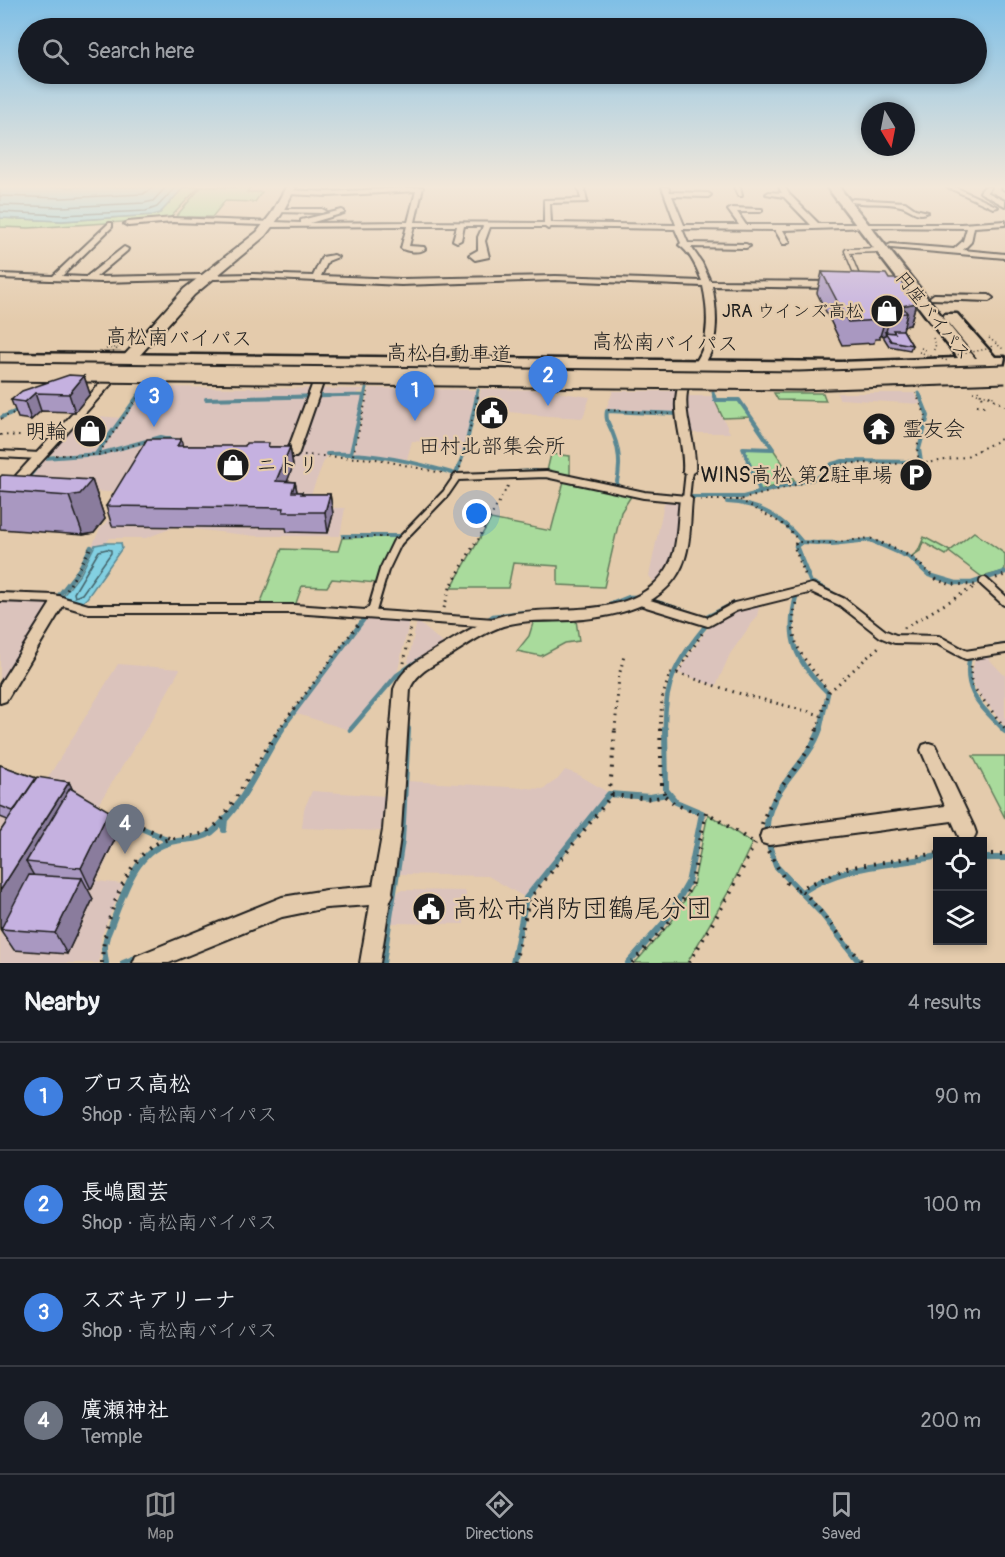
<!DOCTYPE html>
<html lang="en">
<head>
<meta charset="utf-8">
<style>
  :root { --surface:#171b24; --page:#242831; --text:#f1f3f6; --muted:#9ea1a6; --line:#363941; --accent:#919294 }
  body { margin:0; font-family:Pangolin,"Klee One",sans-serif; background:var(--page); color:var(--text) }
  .controls { position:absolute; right:18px; bottom:18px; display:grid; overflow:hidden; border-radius:0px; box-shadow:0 3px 9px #0003 }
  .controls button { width:54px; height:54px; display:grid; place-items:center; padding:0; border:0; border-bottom:2px solid var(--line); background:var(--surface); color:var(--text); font:30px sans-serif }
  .compass { position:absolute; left:861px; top:102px; width:54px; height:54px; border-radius:50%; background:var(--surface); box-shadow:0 3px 9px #0003; rotate:170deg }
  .you { position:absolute; left:477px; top:514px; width:21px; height:21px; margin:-15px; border:4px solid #fff; border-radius:50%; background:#1a73e8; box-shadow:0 0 0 9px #1a73e833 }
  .badge { display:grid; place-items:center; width:39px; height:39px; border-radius:50%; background:var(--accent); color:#fff; font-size:20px; font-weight:700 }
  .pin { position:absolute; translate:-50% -50px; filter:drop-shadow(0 2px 3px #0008) }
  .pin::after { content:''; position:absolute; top:32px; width:21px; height:18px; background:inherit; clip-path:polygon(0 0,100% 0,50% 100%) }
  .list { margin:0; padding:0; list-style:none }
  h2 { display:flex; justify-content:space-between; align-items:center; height:78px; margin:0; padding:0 24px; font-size:26px }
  h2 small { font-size:20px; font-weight:400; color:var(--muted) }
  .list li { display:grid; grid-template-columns:39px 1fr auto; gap:18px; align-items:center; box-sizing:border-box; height:108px; padding:0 24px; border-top:2px solid var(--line) }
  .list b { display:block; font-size:22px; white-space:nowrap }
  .list p { margin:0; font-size:20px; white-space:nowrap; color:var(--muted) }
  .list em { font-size:20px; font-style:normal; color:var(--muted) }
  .icon { flex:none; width:33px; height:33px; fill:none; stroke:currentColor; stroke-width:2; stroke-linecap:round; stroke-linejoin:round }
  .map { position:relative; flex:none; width:1005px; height:963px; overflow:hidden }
  .search { position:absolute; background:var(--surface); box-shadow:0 3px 9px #0003; left:18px; right:18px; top:18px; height:66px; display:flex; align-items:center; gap:15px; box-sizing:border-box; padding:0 21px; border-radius:33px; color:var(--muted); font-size:22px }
  .sheet { height:510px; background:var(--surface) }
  nav { display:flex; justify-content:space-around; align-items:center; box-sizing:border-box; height:84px; border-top:2px solid var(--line); background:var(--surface); font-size:16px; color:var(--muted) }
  nav a { display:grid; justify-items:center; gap:3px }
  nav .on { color:var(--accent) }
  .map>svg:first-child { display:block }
  .built { fill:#dbc3bc }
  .green { fill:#a9db9c; stroke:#627c5c; stroke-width:1.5 }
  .water { fill:#83d0e2; stroke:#5a8893; stroke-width:1.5 }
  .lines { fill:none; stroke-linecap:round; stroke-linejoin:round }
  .shore { stroke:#45646b; stroke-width:1.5 }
  .stream-far3 { stroke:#5a8893; stroke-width:3 }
  .stream-far2 { stroke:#5a8893; stroke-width:4 }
  .stream-far1 { stroke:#5a8893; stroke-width:4.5 }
  .stream { stroke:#5a8893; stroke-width:6 }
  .service-far2-casing { stroke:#1c1c1c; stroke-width:7 }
  .service-far1-casing { stroke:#1c1c1c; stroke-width:10 }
  .service-casing { stroke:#1c1c1c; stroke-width:12 }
  .minor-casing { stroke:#1c1c1c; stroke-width:4 }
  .secondary-casing { stroke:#1c1c1c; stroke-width:4 }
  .trunk-casing { stroke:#1c1c1c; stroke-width:5 }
  .path-far3 { stroke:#1c1c1c; stroke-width:1.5; stroke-dasharray:1 3; stroke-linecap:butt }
  .path-far2 { stroke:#1c1c1c; stroke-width:2; stroke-dasharray:1.5 4.5; stroke-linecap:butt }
  .path-far1 { stroke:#1c1c1c; stroke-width:3; stroke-dasharray:1.5 5; stroke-linecap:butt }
  .path { stroke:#1c1c1c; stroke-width:4; stroke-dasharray:2 7; stroke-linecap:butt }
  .service-far2 { stroke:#e4cbac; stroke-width:4 }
  .service-far1 { stroke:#e4cbac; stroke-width:6 }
  .service { stroke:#e4cbac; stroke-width:8 }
  .minor { fill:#e4cbac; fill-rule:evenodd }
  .secondary { fill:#e4cbac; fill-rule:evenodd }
  .trunk { fill:#e4cbac; fill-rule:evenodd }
  .motorway-bridge-casing { stroke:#1c1c1c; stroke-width:21; stroke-linecap:butt }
  .path-bridge-far1 { stroke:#1c1c1c; stroke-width:1.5; stroke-dasharray:1 3; stroke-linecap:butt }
  .path-bridge { stroke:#1c1c1c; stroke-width:2; stroke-dasharray:1.5 4.5; stroke-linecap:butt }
  .motorway-bridge { stroke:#e4cbac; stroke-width:17 }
  .wall { fill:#a998c1; stroke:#1c1c1c; stroke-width:1.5 }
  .shaded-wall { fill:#8a7c9d; stroke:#1c1c1c; stroke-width:1.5 }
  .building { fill:#c5b1e0; stroke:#1c1c1c; stroke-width:1.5 }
  .labels { text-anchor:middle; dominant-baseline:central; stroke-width:4.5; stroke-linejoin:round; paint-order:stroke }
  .far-poi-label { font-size:18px; fill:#1c1c1c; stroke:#e4cbac; text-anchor:end }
  .far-street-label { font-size:18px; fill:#1c1c1c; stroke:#e4cbac }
  .street-label { font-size:21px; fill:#1c1c1c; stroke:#e4cbac }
  .poi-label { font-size:21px; fill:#1c1c1c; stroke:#e4cbac; text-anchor:start }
  .near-poi-label { font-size:26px; fill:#1c1c1c; stroke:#e4cbac; text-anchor:start }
</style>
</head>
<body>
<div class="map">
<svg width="1005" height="963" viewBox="0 0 1005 963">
  <rect width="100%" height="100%" fill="#e4cbac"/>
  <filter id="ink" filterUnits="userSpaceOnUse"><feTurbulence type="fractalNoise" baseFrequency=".0167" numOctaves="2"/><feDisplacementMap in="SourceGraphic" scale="12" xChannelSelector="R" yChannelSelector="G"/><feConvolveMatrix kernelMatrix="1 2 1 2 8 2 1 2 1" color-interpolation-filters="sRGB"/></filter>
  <g filter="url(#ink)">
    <!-- built -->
    <path class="built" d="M146,387l220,2 -1,2 -8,1 -1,4h8l-14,57h-23l-21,54 39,1 -5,28h-85l-80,-9 -29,11h-36l-4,5 -14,3 7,-15 26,-33 32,-59h20l-10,-3 -17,2 -50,14z
      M369,388l109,2 -14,60 -38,-1 2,-7 -16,-1 -5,18 -53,-6z
      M481,389l60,1 49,7 -7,21 -34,-2 -40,-4 -2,-10 -28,-2z
      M613,391h65v22l-72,-4z
      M837,393h77l7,11 -82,-5z
      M686,396h27l17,37h-39z
      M84,415l38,3 -26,35 -49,2z
      M154,441l-29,52 -104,-6 24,-29 55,-3z
      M665,499l16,2 -11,65 -16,16 -5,-6z
      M0,599l51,3 -51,82z
      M760,603l-3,13 -27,38 -14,32 -38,-13 26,-40 15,-16z
      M368,615l41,8 -12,51 -48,56 -55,-17z
      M417,621l27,23 -34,20 -2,-2z
      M980,656l7,1 18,19v51l-28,-36 -6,-13 4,-20z
      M118,664l62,5 -24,44 -60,95 29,14 -28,59 26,3 -22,53 -2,26h-99v-193l44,14z
      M565,770l14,5 30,18 -83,105 -38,-22 -90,-2 9,-93 136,8 15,-10z
      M312,791l74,5 -5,35 -79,-3 2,-19z
      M400,890l66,1 -2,33 -74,-1 5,-27z"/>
    <!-- green -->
    <path class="green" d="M184,187h15l-30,32 -140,9 -29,-1v-9l62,3 91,-6 7,-2z
      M201,187h50l-4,5h15l-7,10 -30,-1 -13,16h-24l-3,3 -11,-1z
      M774,393h49l3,8 -48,-1z
      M738,400l12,17 -27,1 -8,-17z
      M745,448l28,1 22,32 -35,9 -17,-41z
      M551,454l19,2v22l-23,-7z
      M564,481l69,12 -12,19 -17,75 -46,-2v-19l-45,-3 -5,25h-57l40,-69 60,12z
      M974,532l31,22v17l-23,6 -33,-25 -3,3 -23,-13 -3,9 -8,5 6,-5 6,-14 26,14z
      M399,536l-22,47 -45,-4 -5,8 -25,-1 -7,20 -36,1 23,-58 56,2 4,-13z
      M534,620h42l3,21 -14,2 -24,13 -24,-5 12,-15z
      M973,756h32v62z
      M708,814l44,29 -23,48 -42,72h-52l37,-42 21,-35z"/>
    <!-- water -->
    <path class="water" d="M0,187h184l-24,26 -7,2 -91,6 -62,-3z
      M106,543h15l1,5 -35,50 -8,7 -17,-8 19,-24 14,-28z"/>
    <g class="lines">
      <!-- shore -->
      <path class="shore" d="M0,196l62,2 81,-4 11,-7
        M0,205l62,2 82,-4 9,-2 13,-14
        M0,212l62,3 84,-4 11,-4 19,-20
        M107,549l4,1v3l-29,41 -7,3 -1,-4 25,-42z"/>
      <!-- stream-far3 -->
      <path class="stream-far3" d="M713,392l1,5
        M919,393l2,4
        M137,397l7,-10
        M269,397l96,-2
        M364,397l2,-9
        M476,397l2,-7"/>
      <!-- stream-far2 -->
      <path class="stream-far2" d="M714,396l1,4h24l34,49 -30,-1 17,43
        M206,399l123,-3
        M2,417l17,-7
        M351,453l13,-57
        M96,454l42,-58
        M327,454c46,-2 88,8 132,21
        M44,458l55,-4 62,-17 18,4
        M494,473l43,-2
        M456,474l9,-24 12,-54
        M27,479l12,-15
        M612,485l16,4
        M616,486c5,-18 4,-35 -3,-52 -3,-9 -8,-13 -6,-23l71,3
        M686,497h57l76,-20 13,-13 11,-3 78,1 -2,-13 9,-33 -8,-20
        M727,502c31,1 56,16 75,40
        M343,536h63
        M798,545l4,-3 29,2 39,-4 11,5"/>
      <!-- stream-far1 -->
      <path class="stream-far1" d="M800,543l-4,3 15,37
        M819,543h20
        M877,543l34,15 18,17 27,8h16l33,-11
        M804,587l9,-4 19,10
        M797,593c-13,45 -2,68 31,100l-8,37
        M57,598l22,-28 12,-23
        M647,599l44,14
        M604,607l25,-10h11
        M701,617l4,1 30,-15
        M486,621l7,-5 32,-4
        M968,652l37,-7
        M970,655c-8,37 10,50 34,75
        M281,730l86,-115
        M350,730l47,-55 23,-16
        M407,730l1,-11
        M665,730c-1,-49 12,-70 43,-107"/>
      <!-- stream -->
      <path class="stream" d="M1003,729l2,2
        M125,821l39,17 1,3
        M224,830l1,-11
        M767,835c-4,-44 40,-67 53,-106
        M768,842l8,24 45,47 39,50
        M982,858h23
        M802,892c41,-28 89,-26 136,-36
        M106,963l-2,-14 3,-13c14,-31 24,-83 61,-93 14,-5 31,-1 44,-11 32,-26 48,-70 70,-103
        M123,963l15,-6
        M383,963l19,-123 6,-111
        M513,963l13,-65 83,-104 41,3 17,-3
        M628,963l40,-45 20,-35 14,-70 -26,-11 -10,-12 -1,-61"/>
      <defs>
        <path id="service-far2" d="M858,278l-11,-27 34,-1"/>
        <path id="service-far1" d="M0,454l40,2
          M396,545l50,-52 11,-16 89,-3 98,21 42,4 3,-28"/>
        <path id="service" d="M984,582l21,19
          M0,597l54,2 34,10h206l200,14
          M640,601l68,21 27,-15 77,-19 30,14 41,32 12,5 43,1 28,15 39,-6
          M369,612l3,-1 12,-41 13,-27"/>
        <path id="minor" d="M423,187l-8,35 129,1v-23l37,-1 -3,-12h6l3,15 -37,1 1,20 125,2 -14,-38h6l2,5 38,1 3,2 -3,2 -36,-1 12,29h55l-11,-15 4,-2 30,1v2l-2,1h-23l9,13h65l-27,-28 -18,-3 3,-2 13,1 -3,-6h6l4,7 30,30h142l44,-3v4l-31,2 -3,15 -8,8 42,4v4l-114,-10 -4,-2 4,-2 63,5 9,-8 4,-13 -95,-1 -89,3 7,12 -4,2h-3l-8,-14 -93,-1 6,14 58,1 4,2 -4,2 -55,-1 11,16 8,18 123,1 4,3 -4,3 -121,-2c5,22 7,54 -5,74 -6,10 -17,19 -20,32 -4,26 10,52 8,79l-6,4 -6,-4c2,-26 -11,-53 -6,-79 3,-13 14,-22 20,-32 13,-20 11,-52 6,-74l-147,-6 -155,5 -148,-7 -152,4 -101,-4v-4l53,2 56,-53h3v4l-50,49 24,1 38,-30 4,2 -1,2 -31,26 157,-3 60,2 9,-19 12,-2 4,2 -10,4 -7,15 80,3 155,-3 146,5c-5,-13 -12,-29 -23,-36l2,-2 -6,-14 -124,-2 -3,2 -3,-2h-55l-5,14 4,16 -14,3 -6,-5 9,-5v-13l5,-11h-19l-3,14 -4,2 -4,-2 4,-14h-43l-5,20 15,1 1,2c-5,4 -19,3 -24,-1l6,-22 -138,1 -4,-2 -92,-3 -45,4 -4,-2 4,-2 45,-4 128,5v-3l41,-10 2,1v2l-34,10 98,-1 8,-31 -88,5 -39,-2 -3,-2 3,-2 39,2z
          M734,187h6l2,9h-4z
          M947,187h8l43,20 -5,1z
          M984,187h7l-4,5 18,9v5l-24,-13 -1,-1z
          M1001,187h4v3l-2,-1z
          M853,199l52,3 10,7 13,3c-12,6 -17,-4 -27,-6 -16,-4 -34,-1 -50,-4v-2z
          M278,209h44l4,2 -4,2 -46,-1 -2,-1z
          M934,294l55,1 4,3 -4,3 -58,-2 -1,-2z
          M111,375l5,3 -1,2 -111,123 -4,1v-11l107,-117z
          M319,377l5,3 -26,75 -2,2h-8l-2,-2 28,-75z
          M686,495l6,4c-2,20 -1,40 -7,59 -15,48 -69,59 -113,62 -23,1 -47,-1 -69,6 -18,6 -35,18 -52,29 -15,9 -34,16 -41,34l-9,141 -9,62 1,3 -3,6 -10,62h-20l10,-58 -44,3 -44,9 -113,46h-36l3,-7 146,-59 44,-7 47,-4 10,-56 11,-141c9,-22 26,-30 46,-42 21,-12 41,-26 65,-32 53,-12 126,8 161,-45 13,-19 11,-49 14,-71z
          M59,596l5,2 2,3 -60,100 -6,2v-19l54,-86z
          M929,743l6,2 39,82 2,6 -2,6 -7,2 -7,-2 -8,-18 -183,24 -7,-2 -2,-6 2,-6 7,-2 176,-23 -24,-56 2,-5z"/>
        <path id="secondary" d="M286,187h10l-15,28 -16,21 -71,59 -72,80h-10l-2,-3 2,-3 72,-80 73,-57 14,-18z"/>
        <path id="trunk" d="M827,187h12l136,171h2l-34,-41 2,-3h12l38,43h10l-4,19 -6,1 -29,-9 -126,4 -840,-9v-10l840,9 118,-4z"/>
      </defs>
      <!-- service-far2 casing -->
      <use href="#service-far2" class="service-far2-casing"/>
      <!-- service-far1 casing -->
      <use href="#service-far1" class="service-far1-casing"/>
      <!-- service casing -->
      <use href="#service" class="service-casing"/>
      <!-- minor casing -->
      <use href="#minor" class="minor-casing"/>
      <!-- secondary casing -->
      <use href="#secondary" class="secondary-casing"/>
      <!-- trunk casing -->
      <use href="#trunk" class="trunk-casing"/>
      <!-- path-far3 -->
      <path class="path-far3" d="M933,338l3,6 -3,8
        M989,338l14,11
        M921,348l5,2
        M973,392l21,5
        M916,393l2,4
        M138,397l6,-8
        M366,397l2,-7
        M478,397l1,-4"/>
      <!-- path-far2 -->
      <path class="path-far2" d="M989,396l16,10
        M977,405l8,1
        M608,410l63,4
        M1,419l17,-8
        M0,435l20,1
        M152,440h21
        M99,453l40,-57
        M56,455h44l47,-14
        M304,455l72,4 70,15
        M353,455l14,-59
        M920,464l45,-7 40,-20
        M460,468l18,-72
        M700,500h40l81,-22 15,-13 9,-2 74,1 -2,-16 9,-32 -9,-20
        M740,500l46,26 12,14
        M343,537h45
        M475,545l33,-59
        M795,545l2,-3 33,1 40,-5 15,7"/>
      <!-- path-far1 -->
      <path class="path-far1" d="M796,543l-2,3 13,33
        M882,543l30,14 25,23 12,4 26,1
        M996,578l9,-3
        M67,590l24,-43
        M796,603c-10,44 9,54 32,88l-11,39
        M444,608l6,-20 25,-45
        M904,628l70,-41
        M404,663l7,-36
        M971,666v18l34,44
        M677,673l57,19 87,23
        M829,692l53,-48
        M278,730l81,-107
        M615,730l4,-54 5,-20
        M660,730l2,-31 8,-26h7l26,-41"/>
      <!-- path -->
      <path class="path" d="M660,729l2,56 3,11
        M612,795l-2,-4 5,-62
        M109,813l60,25
        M762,824c11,-38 45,-59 55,-95
        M768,851l19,32 18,10 58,70
        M982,854h23
        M797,890l50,-22 91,-15
        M102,963c0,-35 23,-107 58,-121 28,-11 38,3 63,-24l56,-89
        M515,963l14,-63 83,-105 39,4 14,-3 11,9 29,11
        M632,963l39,-43 20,-34 15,-74 48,31
        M689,963l42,-71 24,-49"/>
      <!-- service-far2 -->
      <use href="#service-far2" class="service-far2"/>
      <!-- service-far1 -->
      <use href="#service-far1" class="service-far1"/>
      <!-- service -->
      <use href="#service" class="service"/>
      <!-- minor -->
      <use href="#minor" class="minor"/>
      <!-- secondary -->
      <use href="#secondary" class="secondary"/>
      <!-- trunk -->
      <use href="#trunk" class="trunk"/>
      <defs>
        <path id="motorway-bridge" d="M0,372l799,9 206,-7"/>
      </defs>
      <!-- motorway-bridge casing -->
      <use href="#motorway-bridge" class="motorway-bridge-casing"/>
      <!-- path-bridge-far1 -->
      <path class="path-bridge-far1" d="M106,349l13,-2 -11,10
        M919,352l29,9
        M946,357l46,-9 -1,-2
        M978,390l4,7"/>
      <!-- path-bridge -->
      <path class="path-bridge" d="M982,396l2,4"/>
      <!-- motorway-bridge -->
      <use href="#motorway-bridge" class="motorway-bridge"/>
    </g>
    <!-- wall -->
    <path class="wall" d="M822,272l94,31 -6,22 -6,1 -1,4 9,15 -2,5 -21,-4 -5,-8v-3l-4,1v3h-5l-1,4 -32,2 -25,-52z
      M84,376l6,18 -15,18 -34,-1 -10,9 -13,-2 -7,-18z
      M183,446l107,1 3,19 -6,15 8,1 2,10h5v2h28l3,20 -5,19 -41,-1 -1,-4 -174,-2 -6,-20z
      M0,477l92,3 13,39 -11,14 -11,2 -83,-6z
      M0,765l36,13 33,4 3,7 46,44 -27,56h-4l6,10 -26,55 -53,-4 -14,-21v-97l8,-12 -8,-3z"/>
    <!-- shaded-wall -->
    <path class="shaded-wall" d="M916,303l-6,22 -6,1 3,-13 -5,-7z
      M891,313l-6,22 -5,1 6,-19 -2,-3z
      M84,376l6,18 -15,18 -6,-18z
      M35,393l6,18 -10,9 -6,-18z
      M181,439l5,19 -9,-12z
      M290,447l3,19 -13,35 -4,-20z
      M92,480l13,39 -11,14 -11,2 -14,-39z
      M295,482l4,19 -7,-9z
      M330,494l3,20 -5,19 -3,-21z
      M69,782l10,21 -53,59 8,14 -32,54 -2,-3v-36z
      M109,811l9,22 -27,56 -10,-21z
      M82,878l11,21 -26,55 -12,-21z"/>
    <!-- building -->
    <path class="building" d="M822,272l64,2 3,5h11l16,24 -14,3 5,7 -23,1 2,3 -8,-1 2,4 -32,2z
      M893,330h10l9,15 -21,-4 -6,-9 10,1z
      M69,375l15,1 -15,18 -34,-1 -10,9 -14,-2 11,-9z
      M147,439h34l-4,7h68l1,-3h23l-1,4h22l-14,34 19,1 -3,10h10l-1,2h29l-5,18h-42l1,-4 -178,-2z
      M2,475l90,5 -12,14 -11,2 -69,-5v-14z
      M0,765l36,13 -19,28 -4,5 -13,-5z
      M37,777l32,5 -69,109v-59z
      M70,788l39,23 -28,57 -55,-6z
      M29,875l53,3 -27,55 -54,-4z"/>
  </g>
  <!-- sky -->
  <linearGradient id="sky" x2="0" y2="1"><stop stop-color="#7fbfe6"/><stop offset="0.58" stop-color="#f3e8da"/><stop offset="1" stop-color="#f3e8da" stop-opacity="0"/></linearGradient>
  <rect width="1005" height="322" fill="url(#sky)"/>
  <!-- icons -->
  <defs>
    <symbol id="shop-disc" viewBox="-11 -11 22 22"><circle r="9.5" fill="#1c1c1c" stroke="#e4cbac"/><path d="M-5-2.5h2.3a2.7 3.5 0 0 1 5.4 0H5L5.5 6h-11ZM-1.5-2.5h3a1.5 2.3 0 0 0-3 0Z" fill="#fff"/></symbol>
    <symbol id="civic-disc" viewBox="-11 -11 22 22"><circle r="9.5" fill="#1c1c1c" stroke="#e4cbac"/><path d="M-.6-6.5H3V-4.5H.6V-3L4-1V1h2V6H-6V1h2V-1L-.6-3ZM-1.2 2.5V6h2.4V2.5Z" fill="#fff"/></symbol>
    <symbol id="temple-disc" viewBox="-11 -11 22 22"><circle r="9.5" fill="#1c1c1c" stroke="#e4cbac"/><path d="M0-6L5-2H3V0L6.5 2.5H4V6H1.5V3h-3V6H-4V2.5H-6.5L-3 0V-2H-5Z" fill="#fff"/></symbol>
    <symbol id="parking-disc" viewBox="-11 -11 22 22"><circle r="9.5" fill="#1c1c1c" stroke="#e4cbac"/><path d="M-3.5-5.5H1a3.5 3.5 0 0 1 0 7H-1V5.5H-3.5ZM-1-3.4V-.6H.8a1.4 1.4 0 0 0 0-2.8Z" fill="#fff"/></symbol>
  </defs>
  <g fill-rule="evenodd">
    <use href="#shop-disc" x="868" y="292" width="38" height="38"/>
    <use href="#civic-disc" x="473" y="394" width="38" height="38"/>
    <use href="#temple-disc" x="860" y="410" width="38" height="38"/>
    <use href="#shop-disc" x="71" y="412" width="38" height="38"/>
    <use href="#shop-disc" x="214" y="446" width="38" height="38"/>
    <use href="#parking-disc" x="897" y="456" width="38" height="38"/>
    <use href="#civic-disc" x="410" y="890" width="38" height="38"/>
  </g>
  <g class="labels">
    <!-- far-poi labels -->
    <g class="far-poi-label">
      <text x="864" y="311">JRA ウインズ高松</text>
    </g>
    <!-- far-street labels -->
    <g class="far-street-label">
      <text transform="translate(933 316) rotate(51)">円座バイパス</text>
    </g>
    <!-- street labels -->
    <g class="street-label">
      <text transform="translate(179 338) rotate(1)">高松南バイパス</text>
      <text transform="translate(665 343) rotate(1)">高松南バイパス</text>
      <text transform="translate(449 354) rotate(1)">高松自動車道</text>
    </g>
    <!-- poi labels -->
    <g class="poi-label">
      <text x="902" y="429">霊友会</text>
      <text x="67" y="431" text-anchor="end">明輪</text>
      <text x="492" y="446" text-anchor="middle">田村北部集会所</text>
      <text x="256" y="465">ニトリ</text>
      <text x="893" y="475" text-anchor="end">WINS高松 第2駐車場</text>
    </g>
    <!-- near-poi labels -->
    <g class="near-poi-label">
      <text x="452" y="909">高松市消防団鶴尾分団</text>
    </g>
  </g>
</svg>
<div class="controls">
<button><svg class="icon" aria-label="locate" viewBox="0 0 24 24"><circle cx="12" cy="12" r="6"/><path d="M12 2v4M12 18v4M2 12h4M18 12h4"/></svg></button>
<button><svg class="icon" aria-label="layers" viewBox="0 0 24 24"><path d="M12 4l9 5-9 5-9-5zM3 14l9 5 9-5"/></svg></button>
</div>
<svg class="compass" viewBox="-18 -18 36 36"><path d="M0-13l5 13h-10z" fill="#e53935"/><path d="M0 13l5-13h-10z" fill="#9ea1a6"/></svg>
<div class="you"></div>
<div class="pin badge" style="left:415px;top:421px;background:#3f7fe0">1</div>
<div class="pin badge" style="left:548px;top:406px;background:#3f7fe0">2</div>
<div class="pin badge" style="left:154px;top:427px;background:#3f7fe0">3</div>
<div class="pin badge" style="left:125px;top:854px;background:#6b7280">4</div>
<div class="search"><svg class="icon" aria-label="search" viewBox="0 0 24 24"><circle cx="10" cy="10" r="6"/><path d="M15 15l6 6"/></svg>Search here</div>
</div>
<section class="sheet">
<h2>Nearby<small>4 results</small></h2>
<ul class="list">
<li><span class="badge" style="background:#3f7fe0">1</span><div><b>ブロス高松</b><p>Shop · 高松南バイパス</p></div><em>90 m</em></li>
<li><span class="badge" style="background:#3f7fe0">2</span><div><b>長嶋園芸</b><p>Shop · 高松南バイパス</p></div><em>100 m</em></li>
<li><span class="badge" style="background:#3f7fe0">3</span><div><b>スズキアリーナ</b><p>Shop · 高松南バイパス</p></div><em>190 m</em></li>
<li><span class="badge" style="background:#6b7280">4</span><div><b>廣瀬神社</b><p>Temple</p></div><em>200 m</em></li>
</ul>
</section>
<nav>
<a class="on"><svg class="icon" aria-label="map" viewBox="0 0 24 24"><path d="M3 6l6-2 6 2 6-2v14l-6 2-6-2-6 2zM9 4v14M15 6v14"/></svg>Map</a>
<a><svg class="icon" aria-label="directions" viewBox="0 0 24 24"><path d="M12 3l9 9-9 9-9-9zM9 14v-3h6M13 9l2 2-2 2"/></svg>Directions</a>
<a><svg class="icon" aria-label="saved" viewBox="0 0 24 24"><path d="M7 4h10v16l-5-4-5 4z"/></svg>Saved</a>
</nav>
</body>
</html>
